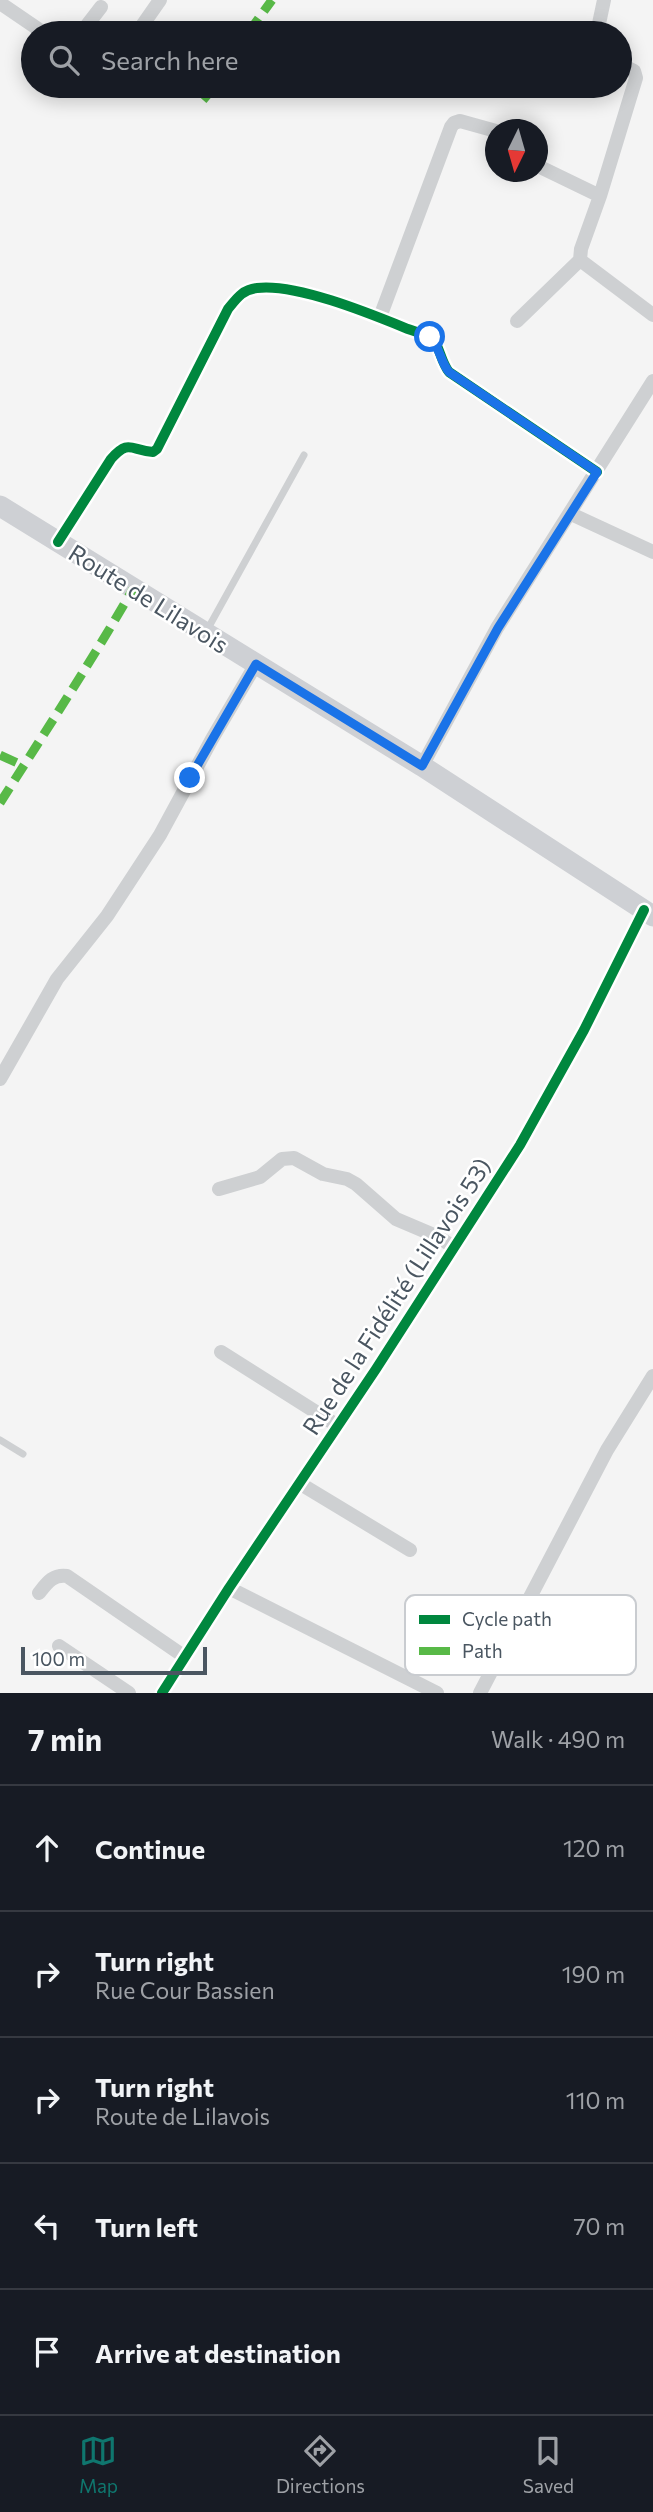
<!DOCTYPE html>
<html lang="en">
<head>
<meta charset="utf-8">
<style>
  :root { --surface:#171b24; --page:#20242c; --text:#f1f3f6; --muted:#9ea1a6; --line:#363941; --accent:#0f766e }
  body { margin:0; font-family:Commissioner,sans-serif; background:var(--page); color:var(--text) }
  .compass { position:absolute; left:485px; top:119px; width:63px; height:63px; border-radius:50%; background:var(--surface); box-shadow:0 4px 18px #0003; rotate:185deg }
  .scale { position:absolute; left:21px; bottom:18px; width:186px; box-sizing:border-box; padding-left:7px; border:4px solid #4a5661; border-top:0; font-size:19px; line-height:24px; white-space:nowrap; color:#4a5661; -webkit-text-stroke:5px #fff; paint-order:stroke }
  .stop { position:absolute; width:21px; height:21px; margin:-16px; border:5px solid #1a73e8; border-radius:50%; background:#fff }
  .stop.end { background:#1a73e8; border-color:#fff; box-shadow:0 2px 7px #0008 }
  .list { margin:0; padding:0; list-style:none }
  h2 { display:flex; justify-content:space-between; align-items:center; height:91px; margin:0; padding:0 28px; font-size:30px }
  h2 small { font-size:23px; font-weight:400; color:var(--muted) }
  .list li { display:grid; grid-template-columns:46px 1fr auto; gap:21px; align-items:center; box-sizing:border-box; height:126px; padding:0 28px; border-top:2px solid var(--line) }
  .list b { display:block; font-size:26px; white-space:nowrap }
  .list p { margin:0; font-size:23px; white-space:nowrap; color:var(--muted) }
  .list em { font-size:23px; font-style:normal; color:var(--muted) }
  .icon { flex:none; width:38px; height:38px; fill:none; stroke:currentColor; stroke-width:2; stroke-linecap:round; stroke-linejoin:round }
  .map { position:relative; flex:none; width:653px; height:1693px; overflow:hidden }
  .search { position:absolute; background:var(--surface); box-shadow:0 4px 18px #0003; left:21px; right:21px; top:21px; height:77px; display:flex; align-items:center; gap:18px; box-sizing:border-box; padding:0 24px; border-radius:38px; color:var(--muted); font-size:26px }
  .sheet { height:721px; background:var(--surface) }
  nav { display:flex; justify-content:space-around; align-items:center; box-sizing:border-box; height:98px; border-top:2px solid var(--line); background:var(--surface); font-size:19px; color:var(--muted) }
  nav a { display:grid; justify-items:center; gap:4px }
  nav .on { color:var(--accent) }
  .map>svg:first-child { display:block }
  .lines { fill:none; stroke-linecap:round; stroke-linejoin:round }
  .service { stroke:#ced0d2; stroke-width:7 }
  .minor { stroke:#ced0d2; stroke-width:14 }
  .secondary { stroke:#ced0d4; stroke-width:21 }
  .quiet { stroke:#58b947; stroke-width:9; stroke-dasharray:18 9; stroke-linecap:butt }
  .cycleway-casing { stroke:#fff; stroke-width:15 }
  .cycleway { stroke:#00873e; stroke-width:10 }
  .route { stroke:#1a73e8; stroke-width:9 }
  .labels { text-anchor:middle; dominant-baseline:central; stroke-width:5; stroke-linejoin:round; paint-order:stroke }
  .street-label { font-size:24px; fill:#4a5661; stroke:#fff }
  .key { fill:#fff; stroke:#c9ccd0; stroke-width:2 }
  .key-label { font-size:19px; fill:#4a5661 }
</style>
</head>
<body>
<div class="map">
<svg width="653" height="1693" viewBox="0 0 653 1693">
  <rect width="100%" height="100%" fill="#f4f4f4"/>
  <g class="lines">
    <!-- service -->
    <path class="service" d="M206,632l98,-177
      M0,1440l23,14"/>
    <!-- minor -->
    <path class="minor" d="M0,3l44,30
      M81,33l20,-26
      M137,33l23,-33
      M597,33l7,-33
      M620,64l14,7 2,7 -36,118 -19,53 -1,11 73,55
      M538,166l62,30
      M380,317l71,-190 3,-4 6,-2 36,10
      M517,321l63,-61
      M571,514l82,38
      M58,542l53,-83c18,-20 19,-9 42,-7l4,-3 71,-140c9,-11 14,-19 29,-21 39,-5 114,26 151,41 8,3 18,5 25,10 6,6 8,23 16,33l148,100
      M422,766l75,-138 156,-247
      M0,1079l57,-100 50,-63 53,-81 52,-96 44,-75
      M219,1189l41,-12 22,-18 12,-1 29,16 24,5 9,5 40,35 40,17 18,11
      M221,1352l117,74
      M299,1483l111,67
      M229,1588l208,105
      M39,1593c8,-10 14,-19 28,-17l118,81
      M59,1646l70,47
      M162,1693l67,-105 147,-219 144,-224 64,-115 60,-120
      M480,1693l127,-243 46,-74"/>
    <!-- secondary -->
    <path class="secondary" d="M0,506l422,260 231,150"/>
    <!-- quiet -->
    <path class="quiet" d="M248,33l24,-33
      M203,100l12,-14
      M0,755l24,11
      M0,803c45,-71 91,-141 133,-214"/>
    <defs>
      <path id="cycleway" d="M58,542l53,-83c18,-20 19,-9 42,-7l4,-3 71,-140c9,-11 14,-19 29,-21 39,-5 114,26 151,41 8,3 18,5 25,10 6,6 8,23 16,33l148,100
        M162,1693l67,-105 147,-219 144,-224 64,-115 60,-120"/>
    </defs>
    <!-- cycleway casing -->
    <use href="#cycleway" class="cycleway-casing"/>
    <!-- cycleway -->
    <use href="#cycleway" class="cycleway"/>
  </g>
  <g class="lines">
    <!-- route -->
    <path class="route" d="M190,778l66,-114 166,102 76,-138 99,-156 -148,-100c-9,-11 -9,-25 -19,-35"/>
  </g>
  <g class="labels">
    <!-- street labels -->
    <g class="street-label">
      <text transform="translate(149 598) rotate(32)">Route de Lilavois</text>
      <text transform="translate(396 1296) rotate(-57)">Rue de la Fidélité (Lillavois 53)</text>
    </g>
  </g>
  <!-- legend -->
  <rect x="405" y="1595" width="231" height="80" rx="10" class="key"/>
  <rect x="419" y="1615" width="31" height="9" fill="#00873e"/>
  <rect x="419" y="1647" width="31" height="8" fill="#58b947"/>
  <g class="key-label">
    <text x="462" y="1626">Cycle path</text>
    <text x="462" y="1658">Path</text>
  </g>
</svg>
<svg class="compass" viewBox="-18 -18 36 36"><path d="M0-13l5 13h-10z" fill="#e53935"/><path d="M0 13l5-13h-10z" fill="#9ea1a6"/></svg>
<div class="scale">100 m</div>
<div class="stop" style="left:430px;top:337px"></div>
<div class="stop end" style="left:190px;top:778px"></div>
<div class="search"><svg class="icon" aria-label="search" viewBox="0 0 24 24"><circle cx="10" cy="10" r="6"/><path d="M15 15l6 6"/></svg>Search here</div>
</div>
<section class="sheet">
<h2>7 min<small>Walk · 490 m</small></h2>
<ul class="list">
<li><svg class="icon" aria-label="ahead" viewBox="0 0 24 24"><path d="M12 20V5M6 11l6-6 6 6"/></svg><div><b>Continue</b></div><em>120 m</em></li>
<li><svg class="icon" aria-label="right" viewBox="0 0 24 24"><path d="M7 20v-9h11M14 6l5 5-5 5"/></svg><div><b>Turn right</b><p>Rue Cour Bassien</p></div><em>190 m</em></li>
<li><svg class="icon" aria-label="right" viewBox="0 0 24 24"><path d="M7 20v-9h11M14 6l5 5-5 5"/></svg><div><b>Turn right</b><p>Route de Lilavois</p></div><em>110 m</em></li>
<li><svg class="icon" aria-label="left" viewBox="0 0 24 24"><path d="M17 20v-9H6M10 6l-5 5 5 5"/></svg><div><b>Turn left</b></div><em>70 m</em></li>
<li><svg class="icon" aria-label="arrive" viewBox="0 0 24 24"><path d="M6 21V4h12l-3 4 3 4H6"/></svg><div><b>Arrive at destination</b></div></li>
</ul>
</section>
<nav>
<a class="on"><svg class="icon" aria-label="map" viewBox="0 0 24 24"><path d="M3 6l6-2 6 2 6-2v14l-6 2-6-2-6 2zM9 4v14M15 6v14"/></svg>Map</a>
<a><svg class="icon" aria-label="directions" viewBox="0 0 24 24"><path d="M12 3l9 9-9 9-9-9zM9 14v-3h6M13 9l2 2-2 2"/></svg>Directions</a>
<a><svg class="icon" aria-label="saved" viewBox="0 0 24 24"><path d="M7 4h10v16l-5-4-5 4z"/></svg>Saved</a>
</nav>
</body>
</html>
